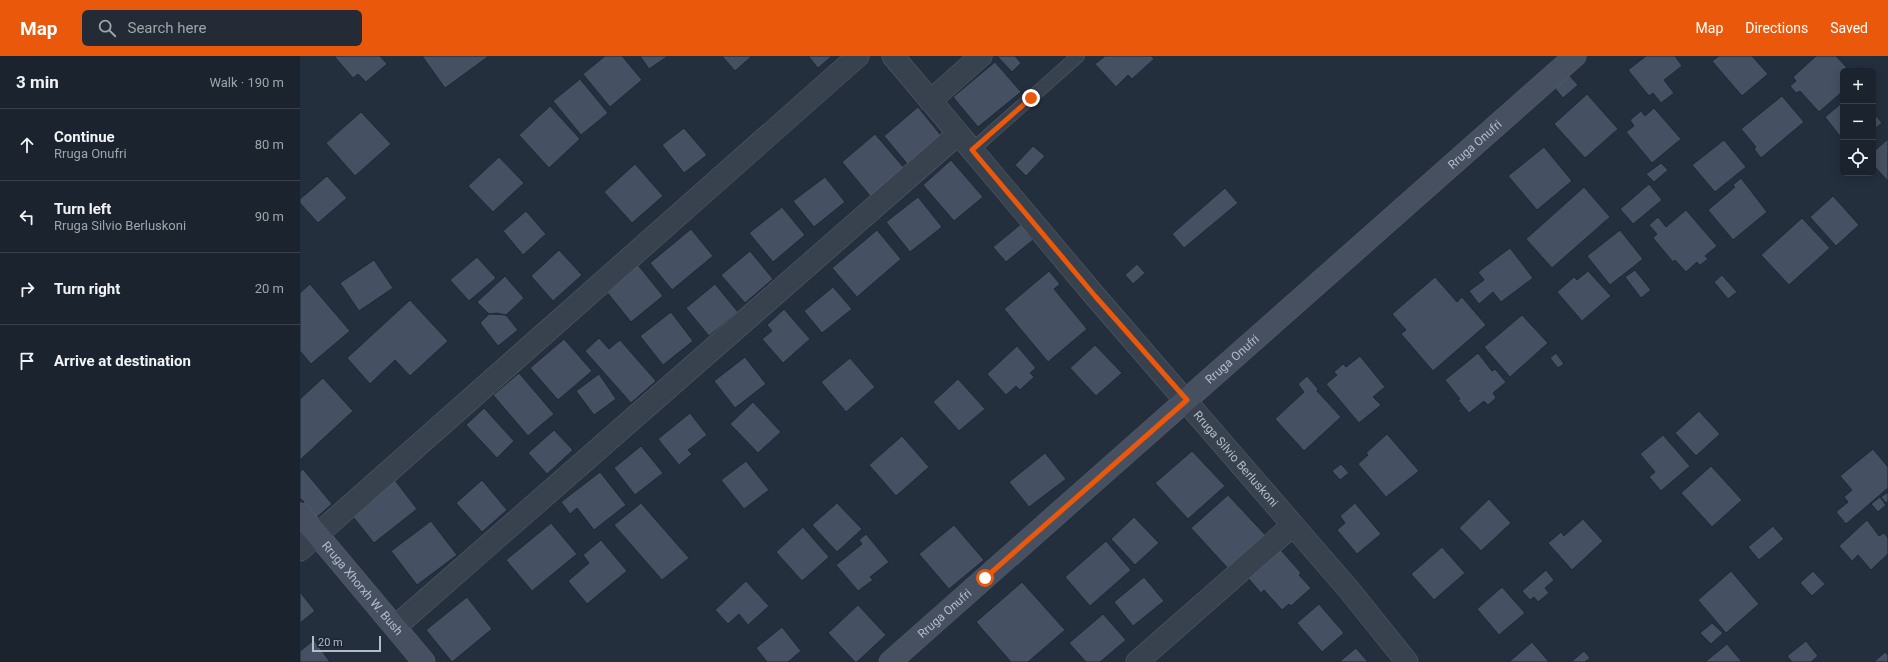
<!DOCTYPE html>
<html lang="en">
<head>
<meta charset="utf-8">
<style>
  :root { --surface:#1b232e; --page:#242b36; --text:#f1f3f6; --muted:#a0a4aa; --line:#39404a; --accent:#ea580c }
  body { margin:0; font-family:Roboto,sans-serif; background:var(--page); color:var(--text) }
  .controls { position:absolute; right:12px; top:12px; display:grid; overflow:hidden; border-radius:6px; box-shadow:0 2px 10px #0003 }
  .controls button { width:36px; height:36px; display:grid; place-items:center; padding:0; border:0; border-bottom:1px solid var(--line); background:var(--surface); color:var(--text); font:20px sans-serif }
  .scale { position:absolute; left:12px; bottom:10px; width:69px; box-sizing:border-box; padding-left:4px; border:2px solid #b4bcc9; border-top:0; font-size:11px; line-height:14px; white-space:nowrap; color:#b4bcc9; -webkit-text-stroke:3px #1d2633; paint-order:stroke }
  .stop { position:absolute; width:12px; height:12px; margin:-9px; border:3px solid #ea580c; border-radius:50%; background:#fff }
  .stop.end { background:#ea580c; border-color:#fff; box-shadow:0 1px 4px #0008 }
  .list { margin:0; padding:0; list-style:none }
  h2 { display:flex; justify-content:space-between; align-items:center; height:52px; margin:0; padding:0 16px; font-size:17px }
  h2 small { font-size:13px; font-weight:400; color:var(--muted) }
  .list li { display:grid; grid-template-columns:26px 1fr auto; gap:12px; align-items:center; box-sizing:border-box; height:72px; padding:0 16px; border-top:1px solid var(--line) }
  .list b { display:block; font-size:15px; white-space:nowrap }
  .list p { margin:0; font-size:13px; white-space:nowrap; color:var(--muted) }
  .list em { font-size:13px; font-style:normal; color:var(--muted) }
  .icon { flex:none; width:22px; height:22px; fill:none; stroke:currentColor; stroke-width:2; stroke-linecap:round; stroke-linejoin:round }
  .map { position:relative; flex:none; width:1588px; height:606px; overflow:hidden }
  header { display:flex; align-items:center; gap:24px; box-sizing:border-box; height:56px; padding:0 20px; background:var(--accent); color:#fff }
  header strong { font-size:19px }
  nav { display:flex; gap:22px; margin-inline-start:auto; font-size:14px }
  .search { width:280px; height:36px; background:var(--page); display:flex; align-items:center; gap:10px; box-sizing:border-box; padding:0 14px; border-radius:6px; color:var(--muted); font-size:15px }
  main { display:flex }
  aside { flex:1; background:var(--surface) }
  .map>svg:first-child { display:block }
  .building { fill:#455162; stroke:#1f2835 }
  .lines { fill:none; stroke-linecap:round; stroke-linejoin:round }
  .lane-casing { stroke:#565f6c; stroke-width:14 }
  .street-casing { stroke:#565f6c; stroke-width:23 }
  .secondary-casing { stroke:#565f6c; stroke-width:23 }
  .lane { stroke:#38414e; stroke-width:13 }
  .street { stroke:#38414e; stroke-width:22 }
  .secondary { stroke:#465061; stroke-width:22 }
  .route { stroke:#ea580c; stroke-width:5 }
  .labels { text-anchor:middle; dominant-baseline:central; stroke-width:3; stroke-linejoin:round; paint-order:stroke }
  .street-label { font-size:12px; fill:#b4bcc9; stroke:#1d2633 }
</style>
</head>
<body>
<header>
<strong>Map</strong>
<div class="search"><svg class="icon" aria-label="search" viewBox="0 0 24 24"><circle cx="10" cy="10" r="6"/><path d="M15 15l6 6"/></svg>Search here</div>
<nav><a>Map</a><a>Directions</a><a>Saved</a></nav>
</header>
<main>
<aside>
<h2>3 min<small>Walk · 190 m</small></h2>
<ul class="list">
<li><svg class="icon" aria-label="ahead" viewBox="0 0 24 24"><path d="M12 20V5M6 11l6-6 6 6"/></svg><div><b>Continue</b><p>Rruga Onufri</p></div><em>80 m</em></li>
<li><svg class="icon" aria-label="left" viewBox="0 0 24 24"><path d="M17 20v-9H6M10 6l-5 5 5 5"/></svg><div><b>Turn left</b><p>Rruga Silvio Berluskoni</p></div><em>90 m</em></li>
<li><svg class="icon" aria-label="right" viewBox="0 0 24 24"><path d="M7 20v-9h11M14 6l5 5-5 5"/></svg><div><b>Turn right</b></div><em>20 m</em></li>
<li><svg class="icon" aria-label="arrive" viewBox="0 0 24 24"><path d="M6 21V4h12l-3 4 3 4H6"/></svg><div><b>Arrive at destination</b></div></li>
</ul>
</aside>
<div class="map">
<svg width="1588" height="606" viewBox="0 0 1588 606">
  <rect width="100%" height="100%" fill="#242f3e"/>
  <!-- building -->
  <path class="building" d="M34,0h46l7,8 -21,18 -8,-8 -5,4z
    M122,0h67l-44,32z
    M305,0h17l20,24 -32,27 -27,-33z
    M340,0h28l-19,13z
    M422,0h30l-17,15z
    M508,0h24l-14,12z
    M697,0h18l6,7 -9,9z
    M805,0h46l3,3 -22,20 -4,-4 -12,12 -21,-23z
    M1346,0h29l7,10 -18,14 10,13 -13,10 -8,-10 -4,3 -21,-26z
    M1419,0h33l16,18 -26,22 -30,-35z
    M1516,0h20l14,15h-7v20l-24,21 -19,-21 -4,2 -6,-7 6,-5 -3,-4z
    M695,6l26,30 -43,35 -25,-30z
    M1267,17l11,12 -15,13 -10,-12z
    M280,23l28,34 -27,22 -28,-34z
    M1287,38l31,35 -33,29 -31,-34z
    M1482,40l22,26 -43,36 -7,-9 2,-2 -15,-18z
    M1543,46v38l-18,-23z
    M250,50l30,33 -31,29 -30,-33z
    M618,51l25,31 -34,28 -25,-30z
    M1354,52l27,31 -29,24 -26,-31 8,-6 -4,-6 11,-9 4,5z
    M61,56l30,32 -36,32 -29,-33z
    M1573,56l9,11 -9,7z
    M384,72l23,27 -23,18 -22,-28z
    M575,78l30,35 -34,28 -29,-35z
    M1588,83v42l-15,-16v-13z
    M1424,84l22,27 -31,25 -23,-27z
    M733,90l12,10 -19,20 -11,-11z
    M1244,91l28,34 -35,29 -29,-34z
    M199,101l25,26 -31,29 -25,-26z
    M651,104l32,37 -29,24 -31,-36z
    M1361,107l7,7 -14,12 -8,-8z
    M335,108l28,32 -31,27 -28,-31z
    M27,120l20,22 -29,25 -18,-20v-4z
    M525,121l20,25 -31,25 -21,-26z
    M1441,122l26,34 -34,28 -25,-30 27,-23 -2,-2z
    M1349,128l13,16 -29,24 -13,-15z
    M1284,131l26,30 -58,51 -26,-29z
    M925,132l13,15 -54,45 -12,-14z
    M1533,140l26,29 -23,21 -26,-29z
    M618,141l24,30 -32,25 -24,-30z
    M482,151l23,28 -32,27 -24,-29z
    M1386,154l31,36 -12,10 3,3 -8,6 -3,-3 -11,10 -11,-12 -2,2 -20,-24 4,-4 -8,-9 9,-8 8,10z
    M226,155l20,23 -23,21 -20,-24z
    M1502,162l28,30 -41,37 -28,-30z
    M721,168l12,16 -27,22 -13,-15z
    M391,173l22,27 -41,34 -22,-27z
    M577,174l24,29 -44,38 -25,-29z
    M1320,174l23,29 -33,26 -23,-29z
    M1210,192l23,30 -32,24 -8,-10 -14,12 -10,-13 15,-11 -6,-8z
    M259,194l23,25 -29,26 -22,-25z
    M450,195l23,28 -28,24 -24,-28z
    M177,201l19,21 -27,23 -19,-21z
    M74,204l19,28 -34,23 -19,-28z
    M837,208l8,9 -12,11 -8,-9z
    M338,209l25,31 -32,26 -25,-31z
    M1335,214l16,20 -10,8 -16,-21z
    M749,215l11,13 -6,5 33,40 -39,33 -44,-53z
    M1288,215l23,25 -29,25 -25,-29 17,-15 3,3z
    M1422,219l15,17 -9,7 -14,-17z
    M205,220l19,22 -18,17 -17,-1 -12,-12z
    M1135,221l22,25 5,-5 24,28 -53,46 -32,-37 5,-4 -14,-16z
    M10,228l40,47 -39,33 -11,-13v-58z
    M415,228l23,28 -29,24 -23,-28z
    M533,231l19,22 -30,24 -18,-22z
    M110,244l38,41 -38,35 -15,-16 -25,24 -23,-26z
    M484,253l26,30 -27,24 -21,-24 10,-8 -5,-6z
    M371,256l22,29 -30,24 -23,-29z
    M197,257l9,2 12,15 -20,16 -18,-23 9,-9z
    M1222,259l26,28 -38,34 -26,-30z
    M299,282l10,11 11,-9 36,41 -25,22 -46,-52z
    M264,283l28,32 -34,29 -28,-32z
    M795,289l27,28 -26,23 -26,-28z
    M717,290l19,22 -6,5 4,4 -14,13 -4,-4 -10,9 -19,-21z
    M1178,297l14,18 3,-2 11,13 -13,11 3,5 -8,7 -4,-4 -15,12 -11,-13 2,-1 -15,-19z
    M1256,297l8,11 -6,4 -8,-10z
    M1060,300l25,31 -12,10 8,8 -22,18 -33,-39 11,-9 -3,-3 9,-8 3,3z
    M445,301l21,27 -31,24 -21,-27z
    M550,302l25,29 -29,25 -25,-30z
    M219,317l35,41 -26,22 -35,-41z
    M299,318l17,25 -22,16 -18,-24z
    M1007,320l11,13 -1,2 24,26 -37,34 -29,-32 29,-27 -6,-8z
    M23,322l30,33 -53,49v-61z
    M658,323l27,30 -26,22 -26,-29z
    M453,346l28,30 -23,21 -28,-29z
    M184,352l30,33 -17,17 -31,-33z
    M1399,355l21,23 -24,22 -21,-23z
    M390,357l17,22 -19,15 4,4 -13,11 -21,-26z
    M254,374l19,20 -26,24 -19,-21z
    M1087,378l32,37 -33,26 -28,-33 10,-9 -2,-2z
    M1363,379l27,31 -29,25 -12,-14 6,-5 -15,-18z
    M602,380l27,31 -33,29 -27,-31z
    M341,390l22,27 -28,22 -21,-27z
    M1573,393l15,18v21l-42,36 -10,-12 12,-10 -4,-5 8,-7 -12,-14z
    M892,395l33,35 -37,33 -33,-36z
    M745,397l21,26 -37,28 -20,-25z
    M446,405l23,29 -25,19 -23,-29z
    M1041,408l8,9 -9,7 -8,-9z
    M1411,410l31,34 -30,27 -31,-34z
    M3,413l29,35 -17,15 -13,-15 2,-2 -4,-4v-26z
    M300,416l26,33 -32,25 -17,-22 -7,6 -9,-12z
    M94,423l23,30 -43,34 -24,-30z
    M182,424l25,30 -25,22 -26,-29z
    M1588,436v9l-2,2 -5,-6z
    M928,439l42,45 -37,34 -42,-46z
    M1580,441l6,8 -8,7 -7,-8z
    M1189,443l22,24 -30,28 -22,-23z
    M341,447l48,55 -27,22 -48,-55z
    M537,447l25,26 -25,23 -25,-27z
    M1055,447l26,31 -24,20 -20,-24 8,-7 -5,-7z
    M834,461l25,26 -24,22 -24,-26z
    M1283,463l20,22 -31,29 -24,-27 13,-11 3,4z
    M1567,464l12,16 5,-3 4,5v16l-17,16 -13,-15 -6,6 -13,-15z
    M131,465l26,34 -40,30 -26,-34z
    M251,467l26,31 -45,37 -26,-31z
    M654,469l30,35 -35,29 -30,-35z
    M1473,470l11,13 -25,21 -11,-13z
    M503,471l26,30 -27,24 -26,-29z
    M566,478l23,28 -19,15 3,3 -15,11 -22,-26 26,-21 -3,-4z
    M301,484l26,31 -40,33 -19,-23 21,-18 -6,-8z
    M806,485l25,29 -41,36 -25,-29z
    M1142,491l23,26 -31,27 -23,-26z
    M980,493l21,24 -2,2 12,13 -20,18 -2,-2 -7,6 -18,-20 -3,3 -13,-15z
    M1246,514l8,10 -9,8 4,5 -11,9 -4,-5 -4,3 -8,-9z
    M1431,515l28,33 -33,29 -28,-33z
    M1513,515l12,13 -13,12 -12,-13z
    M844,521l20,24 -31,25 -19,-24z
    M446,525l23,25 -21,19 -9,-11 -11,10 -13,-14z
    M722,526l43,48 -37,32h-17l-35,-40z
    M1202,531l23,26 -26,22 -22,-26z
    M0,536l15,19 -15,12z
    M167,541l25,32 -40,33 -26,-32z
    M1019,548l25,29 -22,19 -25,-29z
    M558,549l28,30 -29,27h-2l-27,-29z
    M803,558l23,26 -26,22h-14l-17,-19z
    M1412,567l11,10 -12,11 -11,-11z
    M482,571l19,24 -13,11h-21l-11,-14z
    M14,584l16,22h-30v-11z
    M1506,585l12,15 -7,6h-19l-5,-6z
    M1232,586l17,20h-40z
    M1427,588l15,18h-37z
    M1056,592l12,14h-29z
    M1284,595l6,7 -5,4h-14z
    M1585,596l3,3v7h-14z"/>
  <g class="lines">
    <defs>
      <path id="lane" d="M672,94l106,-94"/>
      <g id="street">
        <path id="s1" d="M593,0l202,240 255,295 57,71"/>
        <path d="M630,45l51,-45"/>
        <path d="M0,494l558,-494"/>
        <path d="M95,571l563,-493"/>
        <path d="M837,606l156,-137"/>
      </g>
      <g id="secondary">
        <path id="s2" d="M0,458l124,148"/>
        <path id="s3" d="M590,606l685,-606"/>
      </g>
    </defs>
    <!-- lane casing -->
    <use href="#lane" class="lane-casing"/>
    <!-- street casing -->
    <use href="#street" class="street-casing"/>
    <!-- secondary casing -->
    <use href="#secondary" class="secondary-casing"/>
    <!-- lane -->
    <use href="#lane" class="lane"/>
    <!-- street -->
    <use href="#street" class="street"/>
    <!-- secondary -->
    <use href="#secondary" class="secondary"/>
  </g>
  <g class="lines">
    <!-- route -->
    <path class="route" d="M685,522l202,-178 -92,-104 -123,-146 59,-52"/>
  </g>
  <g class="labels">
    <!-- street labels -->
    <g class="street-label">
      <text stroke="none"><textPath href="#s3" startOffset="781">Rruga Onufri</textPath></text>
      <text stroke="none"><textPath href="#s3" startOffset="457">Rruga Onufri</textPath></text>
      <text stroke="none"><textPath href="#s1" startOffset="529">Rruga Silvio Berluskoni</textPath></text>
      <text stroke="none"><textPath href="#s2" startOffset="97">Rruga Xhorxh W. Bush</textPath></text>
      <text stroke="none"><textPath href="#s3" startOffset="73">Rruga Onufri</textPath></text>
    </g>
  </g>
</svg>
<div class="controls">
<button>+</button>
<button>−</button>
<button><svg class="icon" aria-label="locate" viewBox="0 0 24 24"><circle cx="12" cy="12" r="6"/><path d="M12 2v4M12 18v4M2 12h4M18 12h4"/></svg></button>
</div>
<div class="scale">20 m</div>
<div class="stop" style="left:685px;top:522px"></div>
<div class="stop end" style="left:731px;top:42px"></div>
</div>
</main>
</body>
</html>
